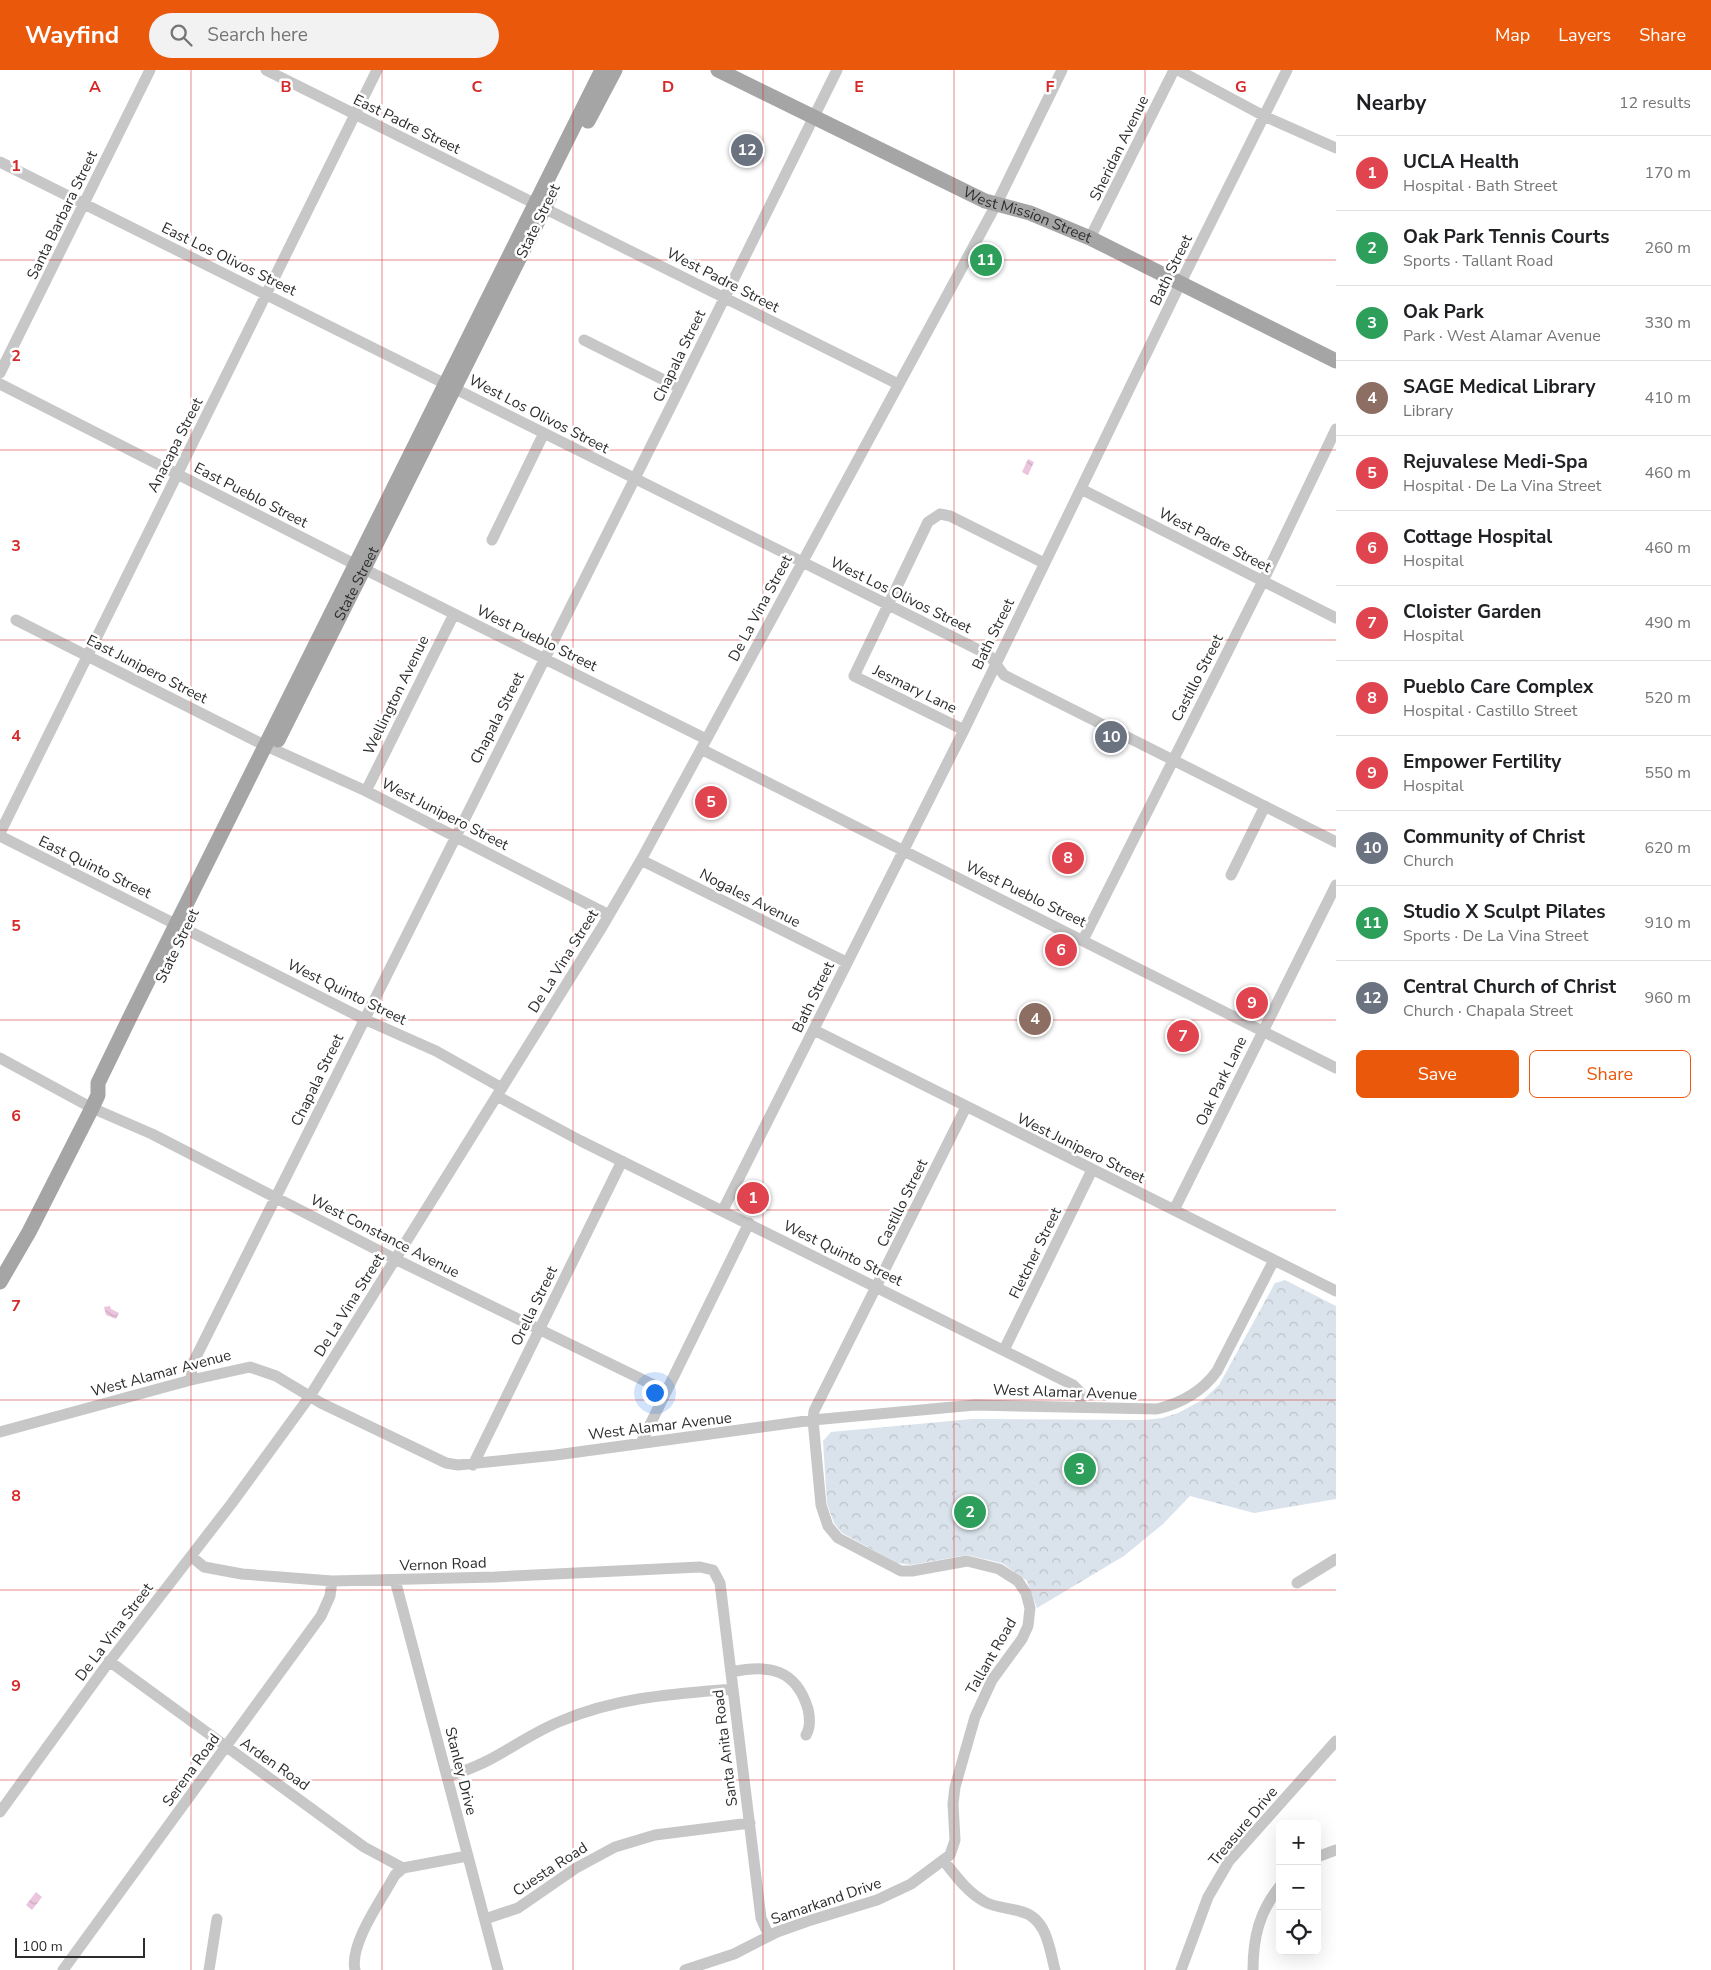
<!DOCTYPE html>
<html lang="en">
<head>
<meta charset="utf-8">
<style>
  :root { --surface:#fff; --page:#f2f2f2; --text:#202124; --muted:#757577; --line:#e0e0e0; --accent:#ea580c }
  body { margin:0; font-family:"Nunito Sans",sans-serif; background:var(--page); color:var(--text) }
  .controls { position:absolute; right:15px; bottom:15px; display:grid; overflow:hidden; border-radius:8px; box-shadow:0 5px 20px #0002 }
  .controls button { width:45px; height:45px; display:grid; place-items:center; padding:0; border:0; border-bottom:1px solid var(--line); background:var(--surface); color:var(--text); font:25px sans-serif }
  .scale { position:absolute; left:15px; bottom:12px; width:130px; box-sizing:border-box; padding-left:5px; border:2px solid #2d2d2d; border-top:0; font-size:14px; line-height:18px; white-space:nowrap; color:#2d2d2d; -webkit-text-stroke:4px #fff; paint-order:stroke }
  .you { position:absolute; left:654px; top:1322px; width:18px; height:18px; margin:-12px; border:4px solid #fff; border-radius:50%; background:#1a73e8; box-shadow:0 0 0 8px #1a73e833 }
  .badge { display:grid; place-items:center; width:32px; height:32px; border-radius:50%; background:var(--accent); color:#fff; font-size:16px; font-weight:700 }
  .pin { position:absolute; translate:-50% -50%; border:2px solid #fff; box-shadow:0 1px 5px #0006 }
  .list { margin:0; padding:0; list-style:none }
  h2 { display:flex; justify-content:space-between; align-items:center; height:65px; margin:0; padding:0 20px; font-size:21px }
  h2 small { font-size:16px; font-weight:400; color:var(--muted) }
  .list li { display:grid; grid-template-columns:32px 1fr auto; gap:15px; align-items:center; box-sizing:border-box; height:75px; padding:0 20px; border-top:1px solid var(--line) }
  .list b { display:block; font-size:19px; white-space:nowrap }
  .list p { margin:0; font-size:16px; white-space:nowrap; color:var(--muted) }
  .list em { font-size:16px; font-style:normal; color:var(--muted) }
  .actions { display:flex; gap:10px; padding:15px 20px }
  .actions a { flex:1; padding:11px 0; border:1px solid var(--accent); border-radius:8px; text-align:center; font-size:18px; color:var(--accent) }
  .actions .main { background:var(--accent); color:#fff }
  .icon { flex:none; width:28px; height:28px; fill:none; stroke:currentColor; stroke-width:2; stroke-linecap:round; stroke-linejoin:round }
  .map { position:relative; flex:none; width:1336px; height:1900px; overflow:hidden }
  header { display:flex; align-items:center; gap:30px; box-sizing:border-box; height:70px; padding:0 25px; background:var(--accent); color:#fff }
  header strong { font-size:24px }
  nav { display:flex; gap:28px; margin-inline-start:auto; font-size:18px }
  .search { width:350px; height:45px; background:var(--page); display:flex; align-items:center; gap:12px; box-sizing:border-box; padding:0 18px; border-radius:28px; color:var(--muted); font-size:19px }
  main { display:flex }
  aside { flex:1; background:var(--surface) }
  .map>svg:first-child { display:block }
  .park { fill:url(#park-crowns) }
  .garden { fill:#dae3eb }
  .water { fill:url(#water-waves) }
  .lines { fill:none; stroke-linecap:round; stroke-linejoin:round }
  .minor { stroke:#c7c7c7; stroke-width:11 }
  .major { stroke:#a5a5a5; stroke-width:15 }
  .grid { fill:none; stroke:#d62828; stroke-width:1; stroke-opacity:0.55 }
  .labels { text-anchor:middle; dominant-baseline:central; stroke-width:5; stroke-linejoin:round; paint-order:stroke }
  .street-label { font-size:15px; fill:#2d2d2d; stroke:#fff }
  .grid-label { font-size:16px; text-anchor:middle; font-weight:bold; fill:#d62828; stroke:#fff; stroke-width:5; stroke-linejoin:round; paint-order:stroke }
</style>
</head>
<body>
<header>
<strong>Wayfind</strong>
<div class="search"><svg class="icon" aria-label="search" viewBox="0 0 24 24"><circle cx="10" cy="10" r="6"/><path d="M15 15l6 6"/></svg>Search here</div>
<nav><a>Map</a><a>Layers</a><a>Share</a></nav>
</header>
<main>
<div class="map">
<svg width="1336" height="1900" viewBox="0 0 1336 1900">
  <defs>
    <pattern id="park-crowns" width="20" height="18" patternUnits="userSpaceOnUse" patternTransform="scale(1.25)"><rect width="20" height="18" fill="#dae3eb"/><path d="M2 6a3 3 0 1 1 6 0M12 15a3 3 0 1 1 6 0" fill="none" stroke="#bbc3ca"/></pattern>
    <pattern id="water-waves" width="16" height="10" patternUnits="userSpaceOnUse" patternTransform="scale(1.25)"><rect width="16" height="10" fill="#ebc5dd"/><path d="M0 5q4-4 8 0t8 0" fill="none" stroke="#caaabe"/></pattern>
  </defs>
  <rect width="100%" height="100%" fill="#fff"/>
  <!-- park -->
  <path class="park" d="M1285,1210l51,26v193l-82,14 -64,-17 -27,28 -39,32 -87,52 -10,-27 -25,-18 -35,-8 -56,10 -14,-2 -55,-30 -8,-10 -7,-19 -4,-63 8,-9 141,-13 172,1 18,-2 16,-5 26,-14 15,-14 56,-102z"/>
  <!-- garden -->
  <path class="garden" d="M958,1415l30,3 -1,14 -31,-3z
    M955,1433l31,4 -2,14 -31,-4z"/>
  <!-- water -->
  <path class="water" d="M1028,389l6,3 -6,13 -6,-3z
    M110,1236l1,3 8,4 -3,6 -10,-4 -2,-8z
    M36,1822l6,5 -10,13 -6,-5z"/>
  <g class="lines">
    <!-- minor -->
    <path class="minor" d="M266,0l632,314
      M1178,0l86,46 72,32
      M0,92l989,493 15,20 332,167
      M1090,168l84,-168
      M584,270l96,48
      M0,303l150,-303
      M0,314l372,189 334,166
      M1081,419l255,129
      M492,470l52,-107
      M16,550l248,125 102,46 243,124
      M964,660l-110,-54 74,-154 12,-8 10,2 94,47
      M701,679l635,319
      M366,721l88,-177
      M0,763l377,-763
      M0,766l364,183 72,32 66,37
      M641,790l205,102
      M1231,805l34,-69
      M1083,870l180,-359 73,-152
      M814,960l522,261
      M0,988l92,50 60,26 243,125 271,132
      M497,1026l84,45 492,244 7,7 1,15
      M723,1140l241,-480 216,-446 107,-214
      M1174,1140l162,-325
      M1004,1280l88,-180
      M191,1310l1,-15 488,-977 157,-318
      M0,1362l191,-52 59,-13 26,9 45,27 125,60 12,2 98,-10 257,-35 162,-15 182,4c25,-6 45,-17 60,-38l57,-111
      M641,1373l108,-220
      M473,1395l149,-304
      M191,1486l13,11 38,7 90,7 163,-4 205,-10 13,3 7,13 41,335 8,18
      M395,1510l103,390
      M1297,1513l39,-24
      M109,1591l255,186 39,21
      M732,1602c37,-8 64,-3 76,37 2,9 3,18 -2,26
      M447,1706c46,-11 72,-38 114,-55 57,-24 111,-27 172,-32
      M0,1742l103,-142 129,-167 78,-107 292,-469 39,-67 356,-657 65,-133
      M1317,1787l19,-7
      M944,1791c12,15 23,31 41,41 9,5 23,6 34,9 28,6 30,36 36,59
      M485,1849l33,-11 58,-40 39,-21 40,-12 95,-12
      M63,1900l258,-354 9,-20 2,-15
      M209,1900l8,-51
      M355,1900c-6,-26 27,-71 40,-95l8,-7 64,-12
      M685,1900l49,-16 43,-22 31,-11 69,-21 34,-16 39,-29 5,-15 -2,-36 2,-17 20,-70 17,-37 30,-41 6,-13 2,-18 -4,-15 -8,-12 -19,-12 -32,-8 -55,10h-11l-63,-33 -10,-12 -7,-21 -8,-85 1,-9 152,-304
      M1181,1900l27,-73 21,-36 107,-120
      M1253,1900c0,-32 6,-58 27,-84"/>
    <!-- major -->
    <g class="major">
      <path id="s1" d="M718,0l267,131 45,12 60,25 246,123"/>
      <path d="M588,51l27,-51"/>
      <path id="s2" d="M278,670l271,-541"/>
      <path d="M0,1212l29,-50 63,-124 6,-13v-12l34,-70 470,-943"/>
    </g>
  </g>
  <!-- grid -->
  <path class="grid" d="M191,0v1900M382,0v1900M573,0v1900M763,0v1900M954,0v1900M1145,0v1900M0,190h1336M0,380h1336M0,570h1336M0,760h1336M0,950h1336M0,1140h1336M0,1330h1336M0,1520h1336M0,1710h1336"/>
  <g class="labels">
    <!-- street labels -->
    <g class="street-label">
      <text transform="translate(407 54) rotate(26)">East Padre Street</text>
      <text transform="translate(1119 78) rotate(-64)">Sheridan Avenue</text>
      <text transform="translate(62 145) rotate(-64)">Santa Barbara Street</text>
      <text stroke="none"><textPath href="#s1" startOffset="342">West Mission Street</textPath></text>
      <text transform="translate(538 151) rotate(-64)">State Street</text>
      <text transform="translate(229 189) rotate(26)">East Los Olivos Street</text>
      <text transform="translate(1171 200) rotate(-64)">Bath Street</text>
      <text transform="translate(723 210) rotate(27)">West Padre Street</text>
      <text transform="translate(679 286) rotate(-64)">Chapala Street</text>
      <text transform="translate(539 344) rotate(27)">West Los Olivos Street</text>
      <text transform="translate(175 375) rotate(-63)">Anacapa Street</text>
      <text transform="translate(251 425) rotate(27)">East Pueblo Street</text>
      <text transform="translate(1215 470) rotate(27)">West Padre Street</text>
      <text stroke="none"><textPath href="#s2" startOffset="175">State Street</textPath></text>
      <text transform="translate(901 525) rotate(26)">West Los Olivos Street</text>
      <text transform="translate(760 538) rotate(-62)">De La Vina Street</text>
      <text transform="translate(993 564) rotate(-64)">Bath Street</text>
      <text transform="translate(537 568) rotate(26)">West Pueblo Street</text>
      <text transform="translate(147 599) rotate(27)">East Junipero Street</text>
      <text transform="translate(1197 608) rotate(-63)">Castillo Street</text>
      <text transform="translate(915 619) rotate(26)">Jesmary Lane</text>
      <text transform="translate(396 625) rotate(-64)">Wellington Avenue</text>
      <text transform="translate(497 648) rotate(-63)">Chapala Street</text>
      <text transform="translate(445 744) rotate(27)">West Junipero Street</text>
      <text transform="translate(95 797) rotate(26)">East Quinto Street</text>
      <text transform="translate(1026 824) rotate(26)">West Pueblo Street</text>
      <text transform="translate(750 828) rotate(27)">Nogales Avenue</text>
      <text transform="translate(177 876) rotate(-64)">State Street</text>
      <text transform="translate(563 891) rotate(-58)">De La Vina Street</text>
      <text transform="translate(347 922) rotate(26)">West Quinto Street</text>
      <text transform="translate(813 927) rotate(-64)">Bath Street</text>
      <text transform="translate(317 1010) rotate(-64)">Chapala Street</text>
      <text transform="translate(1221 1011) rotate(-64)">Oak Park Lane</text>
      <text transform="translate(1081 1078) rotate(26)">West Junipero Street</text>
      <text transform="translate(902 1133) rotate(-64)">Castillo Street</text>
      <text transform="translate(385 1166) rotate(27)">West Constance Avenue</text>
      <text transform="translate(843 1183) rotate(26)">West Quinto Street</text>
      <text transform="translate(1035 1183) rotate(-64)">Fletcher Street</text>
      <text transform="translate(349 1235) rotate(-58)">De La Vina Street</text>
      <text transform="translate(534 1236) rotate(-64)">Orella Street</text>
      <text transform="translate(161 1303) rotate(-15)">West Alamar Avenue</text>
      <text transform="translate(1065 1322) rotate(2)">West Alamar Avenue</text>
      <text transform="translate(660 1356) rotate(-7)">West Alamar Avenue</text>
      <text transform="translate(443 1494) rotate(-2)">Vernon Road</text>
      <text transform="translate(114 1562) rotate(-53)">De La Vina Street</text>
      <text transform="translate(991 1586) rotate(-60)">Tallant Road</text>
      <text transform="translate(725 1678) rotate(-97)">Santa Anita Road</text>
      <text transform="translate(275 1694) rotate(35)">Arden Road</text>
      <text transform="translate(191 1700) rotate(-54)">Serena Road</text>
      <text transform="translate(461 1701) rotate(76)">Stanley Drive</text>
      <text transform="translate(1243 1756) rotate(-50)">Treasure Drive</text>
      <text transform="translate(550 1799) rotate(-33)">Cuesta Road</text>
      <text transform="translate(826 1831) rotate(-19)">Samarkand Drive</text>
    </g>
  </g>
  <g class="grid-label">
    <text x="95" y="22">A</text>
    <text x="286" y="22">B</text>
    <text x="477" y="22">C</text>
    <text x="668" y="22">D</text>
    <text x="859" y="22">E</text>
    <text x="1050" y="22">F</text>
    <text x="1241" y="22">G</text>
    <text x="16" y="101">1</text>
    <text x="16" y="291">2</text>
    <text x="16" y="481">3</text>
    <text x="16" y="671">4</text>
    <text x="16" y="861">5</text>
    <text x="16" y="1051">6</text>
    <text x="16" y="1241">7</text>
    <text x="16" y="1431">8</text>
    <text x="16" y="1621">9</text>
  </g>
</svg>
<div class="controls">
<button>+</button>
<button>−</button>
<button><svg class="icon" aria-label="locate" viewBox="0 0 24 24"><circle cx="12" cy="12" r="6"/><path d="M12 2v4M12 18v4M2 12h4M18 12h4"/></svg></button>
</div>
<div class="scale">100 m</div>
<div class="you"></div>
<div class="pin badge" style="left:753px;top:1128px;background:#e0444e">1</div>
<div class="pin badge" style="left:970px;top:1442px;background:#2e9e5b">2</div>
<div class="pin badge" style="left:1080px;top:1399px;background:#2e9e5b">3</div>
<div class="pin badge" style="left:1035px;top:949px;background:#8d6e63">4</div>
<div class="pin badge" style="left:711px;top:732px;background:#e0444e">5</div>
<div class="pin badge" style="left:1061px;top:880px;background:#e0444e">6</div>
<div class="pin badge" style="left:1183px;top:966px;background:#e0444e">7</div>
<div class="pin badge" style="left:1068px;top:788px;background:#e0444e">8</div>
<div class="pin badge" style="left:1252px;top:933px;background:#e0444e">9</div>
<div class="pin badge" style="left:1111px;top:667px;background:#6b7280">10</div>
<div class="pin badge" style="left:986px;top:190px;background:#2e9e5b">11</div>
<div class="pin badge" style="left:747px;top:80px;background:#6b7280">12</div>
</div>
<aside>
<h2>Nearby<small>12 results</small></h2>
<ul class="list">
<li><span class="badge" style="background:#e0444e">1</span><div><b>UCLA Health</b><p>Hospital · Bath Street</p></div><em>170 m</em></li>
<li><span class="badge" style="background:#2e9e5b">2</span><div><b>Oak Park Tennis Courts</b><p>Sports · Tallant Road</p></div><em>260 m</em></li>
<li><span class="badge" style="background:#2e9e5b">3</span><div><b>Oak Park</b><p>Park · West Alamar Avenue</p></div><em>330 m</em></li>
<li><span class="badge" style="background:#8d6e63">4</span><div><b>SAGE Medical Library</b><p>Library</p></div><em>410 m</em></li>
<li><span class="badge" style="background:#e0444e">5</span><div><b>Rejuvalese Medi-Spa</b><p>Hospital · De La Vina Street</p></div><em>460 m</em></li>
<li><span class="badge" style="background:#e0444e">6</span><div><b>Cottage Hospital</b><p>Hospital</p></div><em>460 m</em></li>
<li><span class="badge" style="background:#e0444e">7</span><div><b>Cloister Garden</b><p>Hospital</p></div><em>490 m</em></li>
<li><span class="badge" style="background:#e0444e">8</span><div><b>Pueblo Care Complex</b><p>Hospital · Castillo Street</p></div><em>520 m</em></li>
<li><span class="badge" style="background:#e0444e">9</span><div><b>Empower Fertility</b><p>Hospital</p></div><em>550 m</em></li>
<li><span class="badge" style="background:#6b7280">10</span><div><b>Community of Christ</b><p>Church</p></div><em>620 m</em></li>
<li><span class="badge" style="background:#2e9e5b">11</span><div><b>Studio X Sculpt Pilates</b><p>Sports · De La Vina Street</p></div><em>910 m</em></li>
<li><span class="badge" style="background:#6b7280">12</span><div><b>Central Church of Christ</b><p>Church · Chapala Street</p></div><em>960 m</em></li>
</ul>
<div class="actions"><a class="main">Save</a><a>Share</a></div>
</aside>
</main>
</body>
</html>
